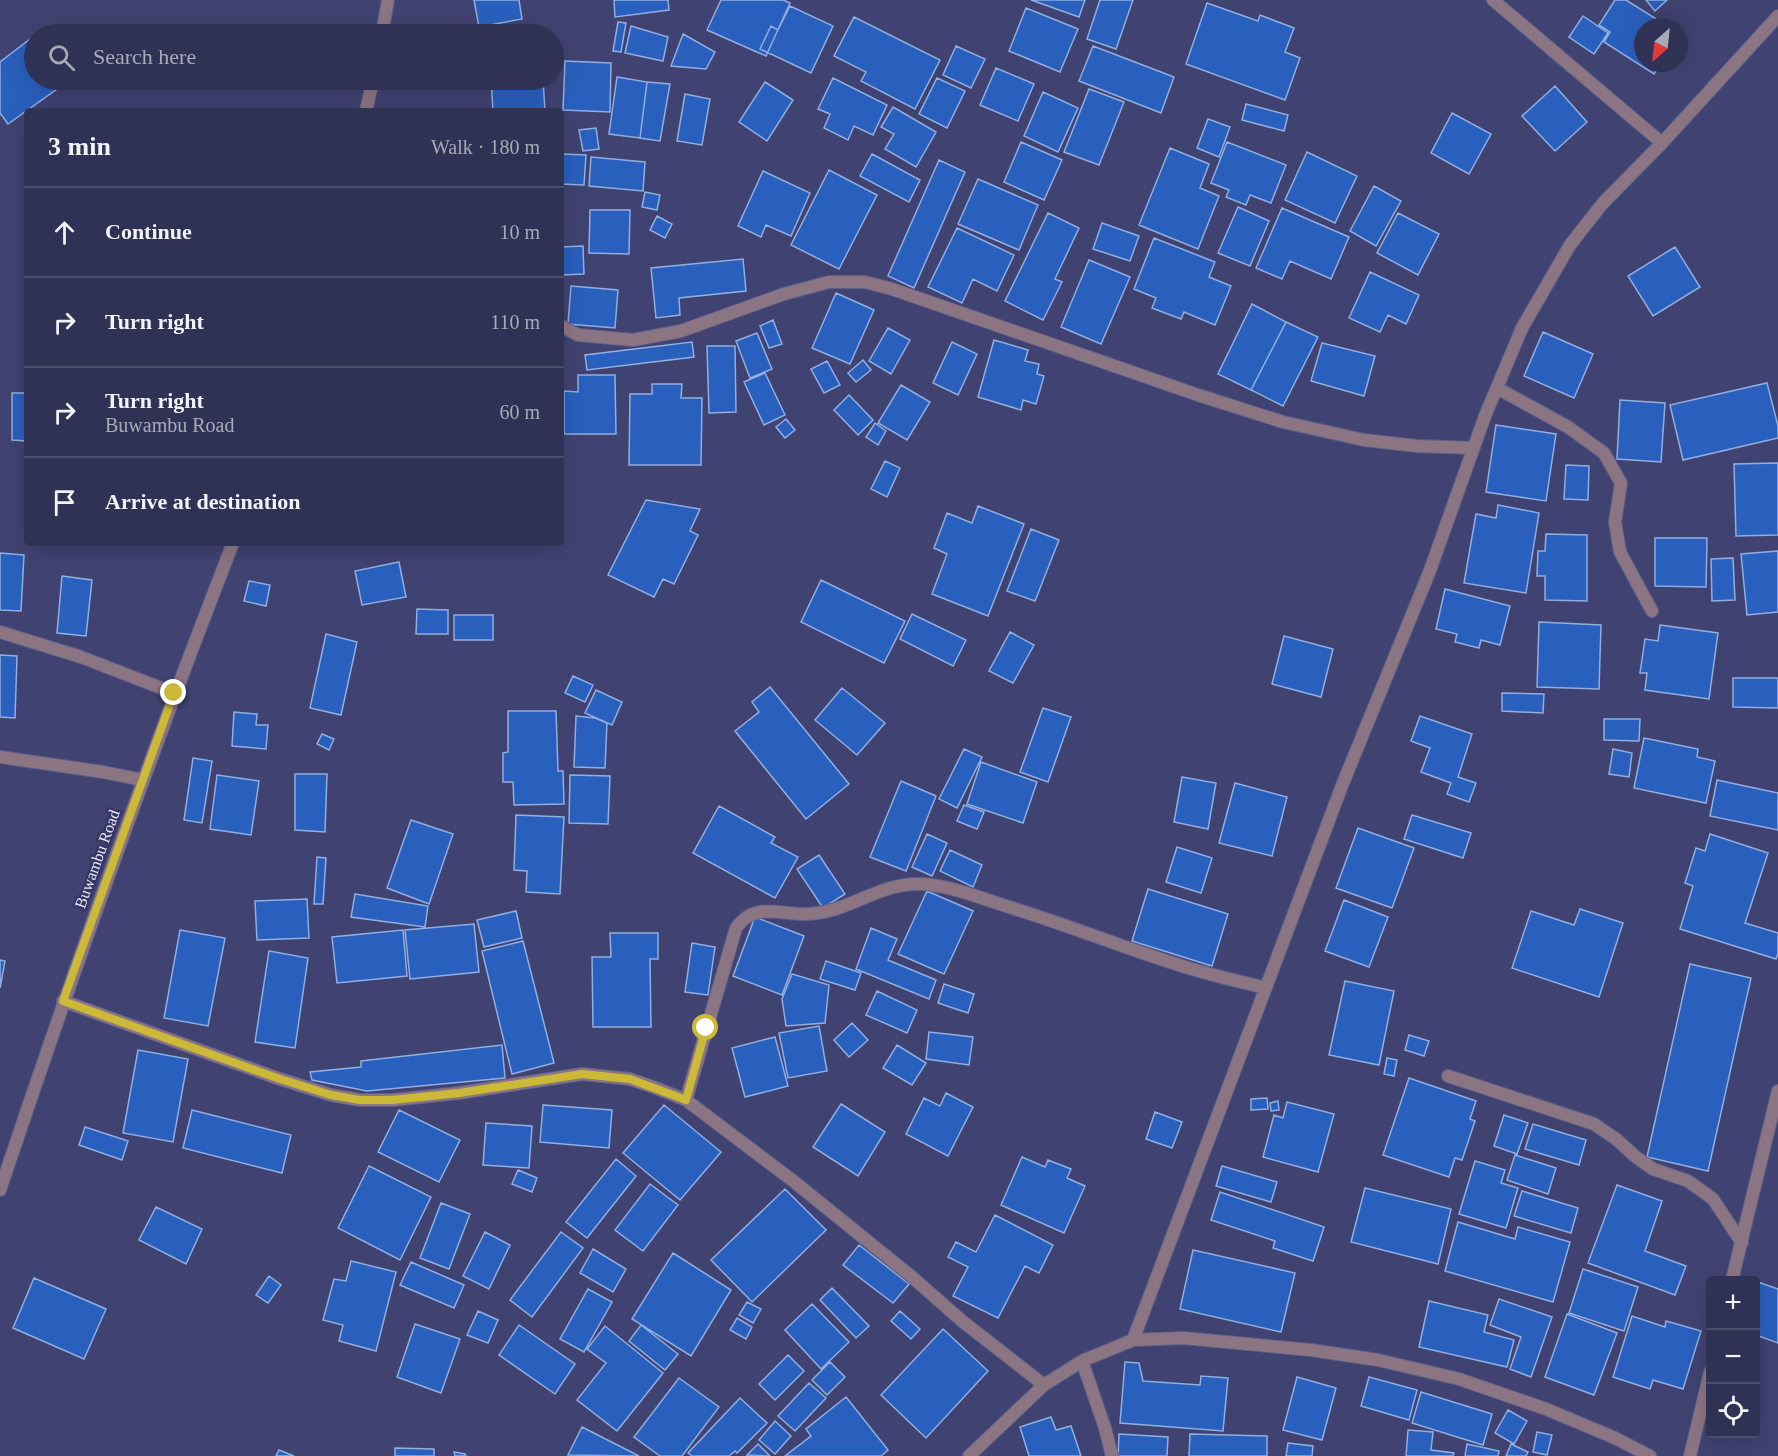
<!DOCTYPE html>
<html lang="en">
<head>
<meta charset="utf-8">
<style>
  :root { --surface:#303255; --page:#3c3e5f; --text:#f1f3f6; --muted:#a8aab9; --line:#4b4d6c }
  body { margin:0; font-family:"Times New Roman",serif; background:var(--page); color:var(--text) }
  .controls { position:absolute; right:18px; bottom:18px; display:grid; overflow:hidden; border-radius:6px; box-shadow:0 6px 24px #0002 }
  .controls button { width:54px; height:54px; display:grid; place-items:center; padding:0; border:0; border-bottom:2px solid var(--line); background:var(--surface); color:var(--text); font:30px sans-serif }
  .compass { position:absolute; left:1634px; top:18px; width:54px; height:54px; border-radius:50%; background:var(--surface); box-shadow:0 6px 24px #0002; rotate:207deg }
  .stop { position:absolute; width:18px; height:18px; margin:-14px; border:4px solid #ccb938; border-radius:50%; background:#fff }
  .stop.end { background:#ccb938; border-color:#fff; box-shadow:0 2px 6px #0008 }
  .list { margin:0; padding:0; list-style:none }
  h2 { display:flex; justify-content:space-between; align-items:center; height:78px; margin:0; padding:0 24px; font-size:26px }
  h2 small { font-size:20px; font-weight:400; color:var(--muted) }
  .list li { display:grid; grid-template-columns:39px 1fr auto; gap:18px; align-items:center; box-sizing:border-box; height:90px; padding:0 24px; border-top:2px solid var(--line) }
  .list b { display:block; font-size:22px; white-space:nowrap }
  .list p { margin:0; font-size:20px; white-space:nowrap; color:var(--muted) }
  .list em { font-size:20px; font-style:normal; color:var(--muted) }
  .icon { flex:none; width:33px; height:33px; fill:none; stroke:currentColor; stroke-width:2; stroke-linecap:round; stroke-linejoin:round }
  .map { position:relative; flex:none; width:1778px; height:1456px; overflow:hidden }
  .search { position:absolute; background:var(--surface); box-shadow:0 6px 24px #0002; left:24px; top:24px; width:540px; height:66px; display:flex; align-items:center; gap:15px; box-sizing:border-box; padding:0 21px; border-radius:33px; color:var(--muted); font-size:22px }
  .panel { position:absolute; background:var(--surface); box-shadow:0 6px 24px #0002; left:24px; top:108px; width:540px; height:438px; border-radius:6px }
  .map>svg:first-child { display:block }
  .building { fill:#295fbd; stroke:#91aee0; stroke-width:1.5 }
  .lines { fill:none; stroke-linecap:round; stroke-linejoin:round }
  .minor-casing { stroke:#5e608a; stroke-width:14 }
  .tertiary-casing { stroke:#5e608a; stroke-width:14 }
  .minor { stroke:#8c7583; stroke-width:12 }
  .tertiary { stroke:#8c7583; stroke-width:12 }
  .route { stroke:#ccb938; stroke-width:8 }
  .labels { text-anchor:middle; dominant-baseline:central; stroke-width:5; stroke-linejoin:round; paint-order:stroke }
  .street-label { font-size:16px; fill:#e9ebfd; stroke:#363765 }
</style>
</head>
<body>
<div class="map">
<svg width="1778" height="1456" viewBox="0 0 1778 1456">
  <rect width="100%" height="100%" fill="#404271"/>
  <!-- building -->
  <path class="building" d="M474,0h45l3,19 -43,8z
    M614,0h54l1,10 -54,7z
    M721,0h62l7,3 -24,53 -59,-26z
    M1031,0h54l-6,17z
    M1100,0h33l-17,49 -29,-10z
    M1615,0h11l43,27h-26v36h18l-7,11 -50,-32 6,-10 -11,-7z
    M1646,0h21l-12,11z
    M1207,3l51,18 2,-6 34,13 -9,24 15,6 -15,42 -99,-36z
    M790,6l43,20 -22,47 -51,-24 11,-23 7,4z
    M1026,8l52,21 -18,43 -51,-21z
    M1583,16l25,17 -14,21 -25,-17z
    M854,17l86,43 -25,49 -54,-28 5,-9 -32,-16z
    M618,22l8,1 -5,29 -8,-1z
    M631,26l37,11 -5,24 -38,-8z
    M45,28l5,6h-14z
    M683,34l32,18 -9,17 -35,-3z
    M34,36v44h16l7,9 -49,35 -8,-11v-51z
    M956,46l29,13 -14,29 -28,-13z
    M1093,46l81,31 -13,36 -82,-32z
    M565,61l46,2 -1,49 -47,-2z
    M996,68l38,16 -16,37 -38,-16z
    M617,77l30,5 -7,56 -31,-4z
    M833,78l54,27 -14,30 -19,-9 -6,14 -24,-12 6,-14 -12,-5z
    M937,78l28,13 -18,37 -28,-14z
    M491,80h52l2,31h-52z
    M647,82l23,2 -10,57 -20,-3z
    M765,82l28,18 -26,41 -28,-19z
    M1555,86l32,36 -32,29 -33,-35z
    M1089,89l35,13 -25,63 -35,-13z
    M1043,92l35,16 -20,44 -34,-16z
    M685,94l25,5 -8,46 -25,-4z
    M1246,104l42,11 -4,16 -42,-11z
    M893,107l43,25 -20,35 -31,-18 9,-15 -13,-7z
    M1452,113l39,21 -22,40 -38,-21z
    M1208,119l22,8 -11,30 -22,-9z
    M596,128l3,21 -16,2 -4,-21z
    M1021,142l41,18 -18,40 -40,-18z
    M1227,142l59,23 -15,38 -21,-8 -4,10 -20,-8 3,-7 -18,-7z
    M1170,148l39,16 -9,24 19,8 -21,53 -59,-24z
    M1307,152l50,24 -22,47 -50,-23z
    M561,154l25,1 -2,30 -23,-1z
    M872,154l48,26 -11,22 -49,-26z
    M591,157l54,5 -2,29 -54,-5z
    M939,160l26,12 -51,116 -26,-12z
    M829,170l48,25 -38,74 -48,-24z
    M763,171l47,22 -19,43 -25,-11 -5,12 -23,-11z
    M978,179l60,26 -19,45 -61,-26z
    M1374,186l27,15 -25,45 -26,-15z
    M645,192l15,3 -3,15 -15,-3z
    M1238,207l31,14 -19,45 -32,-13z
    M1282,208l67,29 -18,42 -41,-18 -8,18 -26,-11z
    M590,210h40l-1,44 -40,-1z
    M1048,213l31,15 -24,51 7,3 -19,38 -38,-19z
    M1398,213l41,21 -21,41 -41,-22z
    M657,216l15,8 -7,14 -15,-8z
    M1102,223l37,13 -9,25 -37,-12z
    M957,228l57,27 -17,36 -24,-12 -11,24 -34,-16z
    M1154,238l61,24 -6,15 22,9 -16,39 -31,-13 -3,7 -29,-11 4,-10 -22,-9z
    M583,246l1,28 -23,1v-28z
    M1675,247l25,40 -47,29 -25,-40z
    M743,259l3,32 -67,7 1,17 -24,3 -5,-50z
    M1089,260l41,17 -29,67 -40,-17z
    M1370,272l49,23 -13,29 -18,-9 -8,17 -31,-14z
    M571,286l47,4 -3,38 -47,-4z
    M836,293l38,17 -24,54 -38,-16z
    M1252,304l34,18 -35,68 -33,-16z
    M773,320l9,24 -13,4 -9,-22z
    M1286,322l32,15 -35,69 -32,-16z
    M888,328l22,12 -19,34 -22,-13z
    M1543,332l50,22 -19,44 -50,-22z
    M757,333l15,36 -22,9 -14,-37z
    M994,340l34,10 -3,11 14,3 -2,10 7,2 -8,28 -13,-4 -2,10 -43,-13z
    M692,342l2,15 -107,13 -2,-15z
    M952,342l25,12 -19,41 -25,-12z
    M1322,343l53,13 -11,40 -53,-15z
    M707,346h28l1,66 -27,1z
    M863,360l8,10 -15,12 -8,-9z
    M827,361l13,24 -16,8 -13,-24z
    M765,373l20,42 -21,10 -20,-43z
    M578,375h37l1,59h-52v-43l14,1z
    M1767,383l11,43v12l-95,22 -13,-55z
    M652,384h30l-1,14h21l-1,67h-72l1,-71h22z
    M901,385l29,17 -23,38 -29,-17z
    M12,393h15v48l-15,-1z
    M849,395l24,25 -15,15 -24,-25z
    M1620,400l45,3 -4,59 -44,-3z
    M786,419l9,11 -10,8 -9,-11z
    M875,423l11,8 -8,14 -12,-8z
    M1496,425l60,9 -10,67 -60,-9z
    M885,461l15,7 -13,29 -16,-8z
    M1778,463v72l-42,1 -2,-72z
    M1566,465l23,1 -1,34 -24,-1z
    M646,500l54,9 -10,22 8,4 -24,49 -11,-5 -9,18 -46,-22z
    M1498,505l41,8 -13,80 -62,-10 12,-69 20,4z
    M978,506l46,18 -36,92 -56,-22 15,-40 -13,-6 13,-35 25,10z
    M1031,529l28,11 -24,61 -28,-10z
    M1546,534l41,1v66l-42,-1v-24h-8l1,-25h7z
    M1655,538h52l-1,49 -51,-1z
    M1778,551v61l-31,3 -6,-61z
    M0,553l24,2 -3,56 -21,-1z
    M1733,558l2,42 -23,1 -1,-42z
    M399,562l7,35 -44,8 -7,-34z
    M62,576l30,4 -6,56 -29,-3z
    M821,580l84,41 -21,42 -83,-41z
    M249,581l21,4 -4,21 -22,-5z
    M1445,589l65,17 -10,39 -19,-5 -2,8 -24,-6 2,-8 -21,-5z
    M417,609l31,1v24h-32z
    M912,614l54,26 -13,26 -53,-27z
    M454,615h39v25h-39z
    M1539,622l62,3 -2,64 -62,-2z
    M1660,625l58,8 -9,66 -64,-9 2,-17h-7l5,-34 13,2z
    M1010,632l24,13 -21,38 -24,-12z
    M326,634l31,8 -16,73 -31,-7z
    M1284,636l49,13 -12,48 -49,-13z
    M0,655l17,1 -2,62 -15,-1z
    M573,676l20,9 -8,17 -20,-9z
    M1733,678h45v30l-45,-1z
    M770,687l79,97 -43,35 -71,-88 24,-19 -7,-10z
    M842,688l43,35 -28,32 -42,-35z
    M596,690l26,12 -10,23 -27,-12z
    M1502,693l42,1 -1,19 -41,-2z
    M1043,708l28,9 -23,65 -28,-10z
    M508,711h48l2,60h5l1,33 -50,1 -1,-23h-10v-29l5,-1z
    M234,712l23,2 -1,11h12l-2,24 -34,-3z
    M576,716l19,2 12,5 -2,45 -31,-1z
    M1420,716l52,18 -14,43 18,6 -7,19 -22,-8 4,-11 -30,-11 9,-24 -19,-7z
    M1604,719h36l-1,22 -35,-1z
    M322,734l12,5 -5,11 -12,-6z
    M1644,738l54,11 -1,8 18,4 -9,42 -72,-15z
    M964,749l18,8 -25,51 -18,-9z
    M1613,749l19,4 -3,24 -20,-3z
    M193,758l19,3 -10,62 -18,-3z
    M981,762l56,20 -14,41 -56,-19z
    M295,774h32l-2,58 -30,-2z
    M217,775l42,6 -8,54 -41,-6z
    M570,775l40,1 -2,48 -39,-1z
    M1182,777l34,6 -8,46 -34,-7z
    M1717,780l61,13v37l-68,-14z
    M901,781l35,15 -30,75 -36,-14z
    M1235,783l52,14 -15,59 -53,-13z
    M964,805l20,7 -7,17 -20,-8z
    M719,806l56,31 -4,6 27,14 -23,41 -82,-45z
    M516,815l48,2 -4,77 -34,-2 1,-21 -13,-1z
    M1412,815l59,18 -8,25 -59,-19z
    M411,820l42,14 -24,70 -42,-16z
    M1358,828l56,20 -22,60 -56,-20z
    M927,834l20,9 -15,33 -20,-9z
    M1710,834l58,19 -23,70 33,10v20l-2,6 -96,-30 13,-43 -8,-3 11,-35 9,3z
    M1177,847l35,11 -11,35 -35,-11z
    M950,850l32,15 -9,22 -33,-16z
    M819,855l26,39 -22,14 -26,-39z
    M317,857l9,1 -3,46h-9z
    M1148,889l80,25 -16,52 -80,-25z
    M927,891l46,20 -29,63 -46,-20z
    M355,894l73,12 -3,21 -74,-10z
    M307,899l2,39 -52,2 -2,-39z
    M1344,900l44,17 -19,50 -44,-16z
    M1580,909l43,14 -24,74 -87,-29 19,-57 43,14z
    M516,911l6,27 -38,9 -7,-27z
    M755,917l49,19 -22,59 -49,-19z
    M474,924l5,48 -69,7 -5,-49z
    M871,928l26,11 -9,21 48,20 -7,19 -73,-30z
    M180,930l45,8 -17,88 -44,-8z
    M403,930l4,46 -70,7 -5,-46z
    M610,933h48v26h-8l1,68h-58l-1,-70h19z
    M523,941l31,122 -42,11 -30,-123z
    M692,943l23,4 -7,48 -23,-3z
    M269,951l39,7 -13,90 -40,-6z
    M0,960l5,1 -5,27z
    M826,961l35,12 -6,17 -35,-11z
    M1690,964l61,14 -43,193 -61,-14z
    M792,974l37,11 -4,38 -39,3 -4,-27z
    M1345,981l49,10 -15,74 -50,-10z
    M944,984l30,10 -6,19 -30,-10z
    M877,991l40,19 -10,23 -41,-18z
    M852,1023l16,17 -19,17 -15,-17z
    M819,1026l8,45 -39,7 -9,-45z
    M929,1032l44,5 -4,28 -43,-6z
    M1409,1035l20,6 -5,15 -19,-6z
    M775,1037l13,49 -43,11 -13,-49z
    M502,1045l3,33 -138,13 -55,-11 -2,-8 51,-5v-6z
    M897,1045l29,18 -14,22 -29,-17z
    M138,1050l50,9 -15,83 -50,-9z
    M1387,1058l10,2 -3,16 -10,-2z
    M1409,1078l67,23 -6,18 5,2 -13,39 -7,-2 -6,19 -66,-22z
    M946,1093l27,14 -25,49 -42,-22 18,-36 16,8z
    M1267,1098l1,11 -17,1v-11z
    M1278,1101l1,9 -8,1 -1,-8z
    M1287,1102l47,12 -16,58 -55,-15 11,-42 9,3z
    M841,1104l44,28 -27,44 -45,-29z
    M543,1105l69,5 -3,38 -69,-6z
    M664,1105l57,47 -41,48 -57,-47z
    M192,1110l99,25 -9,38 -99,-25z
    M399,1110l61,30 -21,42 -61,-30z
    M1155,1112l27,10 -10,26 -26,-9z
    M1504,1115l24,8 -11,31 -23,-8z
    M486,1123l46,3 -3,42 -46,-3z
    M1533,1124l53,16 -7,25 -54,-16z
    M85,1127l43,14 -6,19 -43,-15z
    M1515,1155l41,13 -8,26 -41,-14z
    M1022,1157l23,10 3,-7 23,9 -4,9 18,8 -21,47 -63,-28z
    M616,1159l20,17 -49,62 -21,-16z
    M1475,1161l30,9 -4,13 17,5 -12,40 -47,-14z
    M369,1166l62,31 -31,63 -62,-32z
    M1222,1166l55,16 -6,20 -55,-16z
    M518,1170l19,8 -5,14 -20,-8z
    M650,1184l28,21 -35,46 -28,-21z
    M1617,1185l45,16 -17,50 41,15 -11,29 -87,-32z
    M1365,1188l86,21 -13,55 -87,-22z
    M785,1189l41,41 -74,72 -41,-42z
    M1522,1191l56,17 -7,25 -57,-17z
    M1220,1192l104,35 -11,34 -40,-13 2,-7 -64,-21z
    M441,1203l29,11 -21,55 -29,-11z
    M156,1207l46,22 -16,35 -47,-24z
    M995,1215l58,30 -14,28 -14,-7 -27,52 -45,-22 15,-29 -20,-10 8,-15 20,10z
    M1458,1222l57,17 3,-12 52,15 -17,60 -108,-31z
    M485,1232l25,13 -21,44 -26,-13z
    M561,1232l22,16 -51,69 -22,-17z
    M859,1245l50,39 -16,19 -50,-38z
    M593,1249l33,20 -13,23 -33,-19z
    M1193,1250l102,23 -14,59 -101,-23z
    M673,1253l58,37 -40,66 -59,-37z
    M351,1261l45,11 -20,79 -37,-10 4,-16 -20,-5 11,-41 12,2z
    M411,1262l53,23 -10,23 -54,-23z
    M1583,1269l55,18 -14,44 -55,-18z
    M269,1276l12,9 -13,18 -12,-8z
    M34,1278l72,31 -22,50 -71,-31z
    M1758,1282l20,7v54l-22,-8v-48z
    M832,1288l37,38 -13,12 -36,-38z
    M588,1289l24,13 -28,50 -24,-13z
    M1499,1299l53,18 -21,60 -21,-8 11,-32 -31,-12z
    M1429,1301l59,14 -4,17 30,8 -7,27 -88,-20z
    M747,1302l14,7 -8,14 -14,-8z
    M812,1304l37,38 -28,27 -36,-39z
    M478,1311l20,9 -10,23 -21,-8z
    M900,1311l20,18 -9,10 -20,-18z
    M1567,1314l50,19 -23,62 -49,-18z
    M1632,1316l33,11 1,-6 35,10 -18,58 -30,-9 -3,9 -37,-12z
    M737,1318l15,9 -6,12 -16,-9z
    M415,1324l45,15 -19,54 -44,-16z
    M519,1325l56,39 -20,30 -56,-39z
    M641,1325l37,29 -13,16 -36,-29z
    M605,1326l58,47 -46,58 -40,-31 29,-37 -19,-14z
    M943,1329l45,42 -62,67 -45,-43z
    M788,1355l16,16 -29,29 -16,-16z
    M830,1362l15,15 -18,18 -15,-15z
    M1125,1362l14,1 4,18 57,4 1,-9 27,2 -5,53 -103,-8z
    M1297,1377l39,11 -14,52 -39,-10z
    M1369,1377l48,13 -8,30 -48,-14z
    M679,1378l40,29 -37,49h-22l-26,-19z
    M809,1383l17,15 -31,33 -17,-15z
    M1421,1392l71,22 -9,31 -71,-22z
    M846,1397l42,53 -7,6h-96l26,-20 -5,-7z
    M740,1398l27,25 -30,30 -2,-2 -6,5h-37l-4,-3z
    M1508,1410l19,11 -13,23 -19,-11z
    M1051,1417l5,13 15,-4 10,30h-52l-9,-29z
    M775,1421l16,15 -16,18 -16,-14z
    M582,1427l57,29 -71,-1z
    M1408,1430l25,2 -2,18 23,3 -1,3h-47z
    M1537,1432l15,3 -5,20 -14,-3z
    M1119,1434l49,3 -1,19h-49z
    M1190,1434l77,2v20h-78z
    M1288,1443l25,3 -1,10h-26z
    M758,1444l12,12 -23,-1z
    M1467,1444l32,7 -1,5h-33z
    M1511,1444l17,8 -2,4h-20z
    M395,1448l39,1v7h-39z
    M279,1450l15,6h-18z
    M454,1452l11,2 1,2h-11z"/>
  <g class="lines">
    <defs>
      <path id="minor" d="M1493,0l169,143
        M561,326l17,9 55,5 48,-9 103,-37 45,-12h36l27,7 306,106 85,27 81,18 53,6 56,2
        M1497,388l71,39 36,26 17,30 -6,39 5,30 32,59
        M0,632l81,25 93,36
        M0,757l103,15 40,8
        M63,1001l214,77 54,17 29,5h32l67,-7 123,-19 48,5 26,9 30,12 106,80 120,97 50,44 82,64
        M1448,1076l146,48 22,15 20,18 17,12 35,12 25,18 29,44
        M686,1100l50,-172c19,-27 44,-13 71,-14 41,-1 73,-32 114,-30 28,1 62,15 88,23 59,18 115,41 173,59 28,9 56,15 84,22
        M1732,1280l46,-189
        M1133,1340l210,-557 86,-210 56,-157 37,-88 48,-83 33,-42 59,-60 116,-127
        M1082,1361l23,67 7,28
        M969,1456l75,-71 38,-24 51,-21 50,-2 128,12 67,10 81,19 87,30 69,29 35,18
        M1690,1456l20,-84"/>
      <path id="tertiary" d="M382,34l6,-34
        M366,111l7,-31
        M0,1190c73,-218 150,-434 233,-647"/>
    </defs>
    <!-- minor casing -->
    <use href="#minor" class="minor-casing"/>
    <!-- tertiary casing -->
    <use href="#tertiary" class="tertiary-casing"/>
    <!-- minor -->
    <use href="#minor" class="minor"/>
    <!-- tertiary -->
    <use href="#tertiary" class="tertiary"/>
  </g>
  <g class="lines">
    <!-- route -->
    <path class="route" d="M174,693l-111,308 214,77 54,17 29,5h32l67,-7 123,-19 48,5 56,21 20,-72"/>
  </g>
  <g class="labels">
    <!-- street labels -->
    <g class="street-label">
      <text transform="translate(97 859) rotate(-70)">Buwambu Road</text>
    </g>
  </g>
</svg>
<div class="controls">
<button>+</button>
<button>−</button>
<button><svg class="icon" aria-label="locate" viewBox="0 0 24 24"><circle cx="12" cy="12" r="6"/><path d="M12 2v4M12 18v4M2 12h4M18 12h4"/></svg></button>
</div>
<svg class="compass" viewBox="-18 -18 36 36"><path d="M0-13l5 13h-10z" fill="#e53935"/><path d="M0 13l5-13h-10z" fill="#a8aab9"/></svg>
<div class="stop" style="left:706px;top:1028px"></div>
<div class="stop end" style="left:174px;top:693px"></div>
<div class="search"><svg class="icon" aria-label="search" viewBox="0 0 24 24"><circle cx="10" cy="10" r="6"/><path d="M15 15l6 6"/></svg>Search here</div>
<section class="panel">
<h2>3 min<small>Walk · 180 m</small></h2>
<ul class="list">
<li><svg class="icon" aria-label="ahead" viewBox="0 0 24 24"><path d="M12 20V5M6 11l6-6 6 6"/></svg><div><b>Continue</b></div><em>10 m</em></li>
<li><svg class="icon" aria-label="right" viewBox="0 0 24 24"><path d="M7 20v-9h11M14 6l5 5-5 5"/></svg><div><b>Turn right</b></div><em>110 m</em></li>
<li><svg class="icon" aria-label="right" viewBox="0 0 24 24"><path d="M7 20v-9h11M14 6l5 5-5 5"/></svg><div><b>Turn right</b><p>Buwambu Road</p></div><em>60 m</em></li>
<li><svg class="icon" aria-label="arrive" viewBox="0 0 24 24"><path d="M6 21V4h12l-3 4 3 4H6"/></svg><div><b>Arrive at destination</b></div></li>
</ul>
</section>
</div>
</body>
</html>
